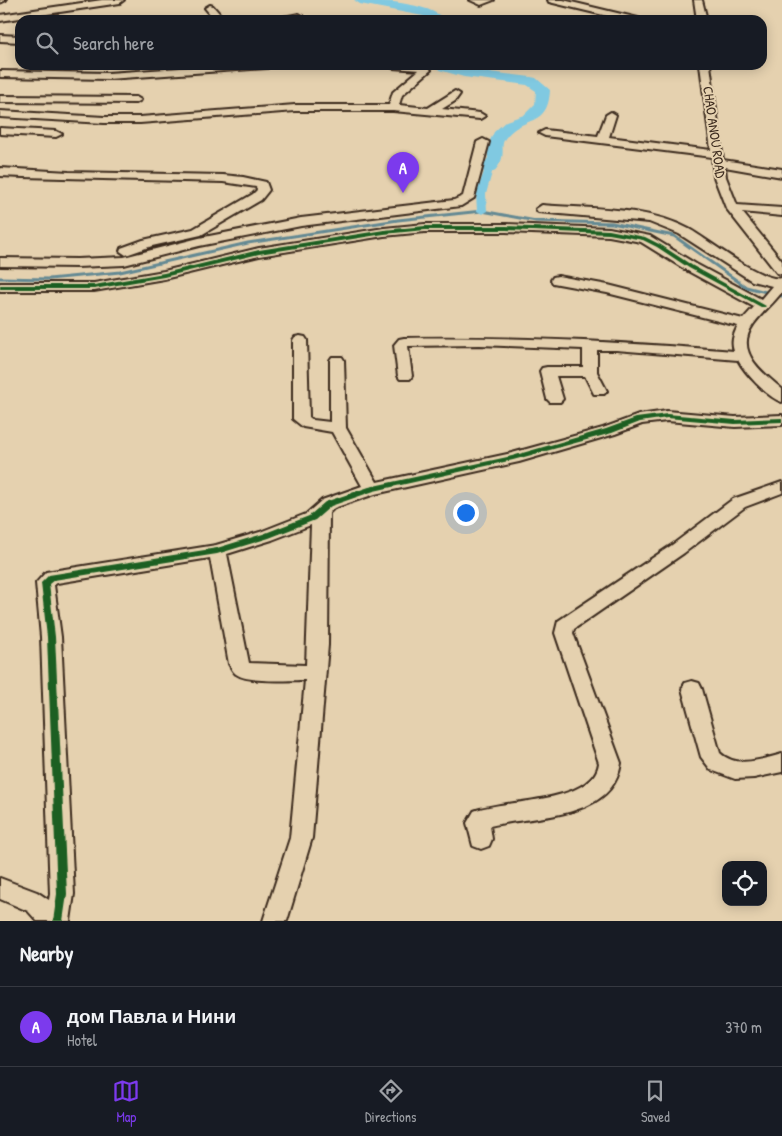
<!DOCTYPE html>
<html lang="en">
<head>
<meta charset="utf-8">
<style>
  :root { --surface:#171b24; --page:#20242c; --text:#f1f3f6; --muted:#9ea1a6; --line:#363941; --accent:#7c3aed }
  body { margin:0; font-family:"Patrick Hand",sans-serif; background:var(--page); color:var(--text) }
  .controls { position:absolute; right:15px; bottom:15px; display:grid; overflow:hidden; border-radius:10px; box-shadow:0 2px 12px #0003 }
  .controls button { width:45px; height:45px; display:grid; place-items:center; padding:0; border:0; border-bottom:1px solid var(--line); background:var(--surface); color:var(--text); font:25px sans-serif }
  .you { position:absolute; left:465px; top:512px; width:18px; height:18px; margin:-12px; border:4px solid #fff; border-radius:50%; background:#1a73e8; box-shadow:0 0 0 8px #1a73e833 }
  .badge { display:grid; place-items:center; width:32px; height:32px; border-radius:50%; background:var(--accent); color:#fff; font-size:16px; font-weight:700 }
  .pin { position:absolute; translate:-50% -41px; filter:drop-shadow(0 1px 2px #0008) }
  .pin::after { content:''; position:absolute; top:26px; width:18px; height:15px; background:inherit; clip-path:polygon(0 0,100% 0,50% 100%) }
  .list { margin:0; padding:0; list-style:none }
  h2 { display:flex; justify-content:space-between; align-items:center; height:65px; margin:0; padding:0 20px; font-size:21px }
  h2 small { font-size:16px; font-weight:400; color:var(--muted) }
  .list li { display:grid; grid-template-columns:32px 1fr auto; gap:15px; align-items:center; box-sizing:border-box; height:80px; padding:0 20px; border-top:1px solid var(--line) }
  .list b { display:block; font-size:19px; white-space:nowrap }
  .list p { margin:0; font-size:16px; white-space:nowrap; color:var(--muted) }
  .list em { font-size:16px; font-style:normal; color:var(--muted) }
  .icon { flex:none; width:28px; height:28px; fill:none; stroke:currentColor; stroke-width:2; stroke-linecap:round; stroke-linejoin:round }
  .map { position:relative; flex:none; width:782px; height:921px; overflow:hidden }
  .search { position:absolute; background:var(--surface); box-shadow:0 2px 12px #0003; left:15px; right:15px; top:15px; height:55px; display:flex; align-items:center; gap:12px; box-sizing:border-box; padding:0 18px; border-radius:15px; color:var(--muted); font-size:19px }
  .sheet { height:145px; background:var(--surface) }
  nav { display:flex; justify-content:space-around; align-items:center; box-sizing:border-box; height:70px; border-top:1px solid var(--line); background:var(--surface); font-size:14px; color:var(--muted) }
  nav a { display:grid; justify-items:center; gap:2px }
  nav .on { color:var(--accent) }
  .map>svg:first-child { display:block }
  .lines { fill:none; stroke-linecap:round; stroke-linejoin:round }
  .stream { stroke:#648993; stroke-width:3 }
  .canal { fill:#80c9e1; fill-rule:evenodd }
  .river { fill:#80c9e1; fill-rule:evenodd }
  .minor-casing { stroke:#3b2a1e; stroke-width:4 }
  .minor { fill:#e5d1af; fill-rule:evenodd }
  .cycleway-casing { stroke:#e5d1af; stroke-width:3 }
  .cycleway { fill:#1b5e20; fill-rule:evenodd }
  .labels { text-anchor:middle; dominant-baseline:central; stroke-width:4; stroke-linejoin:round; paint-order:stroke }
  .far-street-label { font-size:14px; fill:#3b2a1e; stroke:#e5d1af }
</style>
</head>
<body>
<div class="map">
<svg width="782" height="921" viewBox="0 0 782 921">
  <rect width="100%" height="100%" fill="#e5d1af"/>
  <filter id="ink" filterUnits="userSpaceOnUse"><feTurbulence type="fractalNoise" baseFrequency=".02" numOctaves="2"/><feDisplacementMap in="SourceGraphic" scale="10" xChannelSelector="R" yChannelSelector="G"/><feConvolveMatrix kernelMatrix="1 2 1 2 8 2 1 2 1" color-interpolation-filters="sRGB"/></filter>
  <g filter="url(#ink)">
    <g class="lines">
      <!-- stream -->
      <path class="stream" d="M0,278l49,1 71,-7 128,-29 150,-23 84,-9 54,10 76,2 62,13 72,51 36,9"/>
      <!-- canal -->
      <path class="canal" d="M489,166l4,3 -7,25 1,17 -5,3 -5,-3 -1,-17 9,-25z"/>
      <!-- river -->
      <path class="river" d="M354,0c22,0 76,2 91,20h-15l-7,-4 -63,-12z
        M437,65h14l14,4 66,8 5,1 14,12c-2,38 -25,25 -43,46 -7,7 -3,14 -5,22 -1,5 -5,10 -8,14h-10l-3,-3 7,-11 -1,-11 7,-15 12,-11 18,-6 11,-11 1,-13 -9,-6 -63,-8 -25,-7z"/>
      <defs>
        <path id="minor" d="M0,0h6l-6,3z
          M102,0h22l-4,3 -120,18v-6z
          M470,0h24l-13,5z
          M548,0h15l75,18 2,2h-16l-75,-18z
          M694,0h8l5,20h-10z
          M210,5l3,1 12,14h-10l-10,-12z
          M299,14l5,3 -2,2 -26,1 2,-2z
          M0,35l20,1v6l-20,-1z
          M224,65h48l-5,3 -159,11 -108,-2v-6l108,2z
          M388,65h37l6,5 -29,25 -3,10 29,3 27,-17 5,3 -5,7 -13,8 38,4 5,3 -5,3 -87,-8h-98l-155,12h-36l-104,-6v-6l104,6h36l155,-12h94l4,-13 26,-22 -26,-2z
          M700,65h10l13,95 59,9v8l-57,-10 1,10 11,28 45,3v8l-40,-4 40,49v13l-5,-1 -51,-65 -12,-31 -2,-20 -167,-21 -6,-3 6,-3 53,6 8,-21 5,-3 5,3 -7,22 102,13z
          M0,96l136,1 5,3 -5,3 -136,-1z
          M0,128l56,3 6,3 -6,3 -56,-3z
          M483,139l6,3 -15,56 -13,8 -160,20 -102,20 -75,19 -47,2 -77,-1v-8l77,1 47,-2 75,-19 102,-20 153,-18 9,-4 14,-54z
          M0,168l69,4 154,3 20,2 23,5 3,8 -8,10 -60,35 -49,11 -26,9 -6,-4 1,-3 22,-8 50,-11 60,-35 4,-4 -1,-3 -33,-5 -200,-5 -23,-1z
          M542,205c47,4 104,1 147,24 20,11 73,54 93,49v14c-9,12 -21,21 -29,33 -19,27 10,48 29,64v13c-14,-4 -37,-29 -44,-42l-122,-10h-19v22l10,19 -3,3h-10l-9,-18h-29l7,23 -3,3h-10l-3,-3 -7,-28 2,-3 5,-1h36v-18l-103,-4 -72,1 4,30 -2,3h-10l-2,-3 -4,-31 5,-6 5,-1c110,-2 220,4 330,13 -3,-9 -1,-16 4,-25l-131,-33 -54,-10 -2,-3 2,-3 5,-1 50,9 135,34 11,-12 -68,-37 -45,-28 -32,-6 -103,-4h-81l-41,4 -125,20 -95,23 -70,12h-94v-8h94l70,-12 95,-23 125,-20 41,-4h81l103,4 41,8 46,28 65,35 11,-13 -20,-5 -73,-47 -30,-12 -111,-10 -2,-3z
          M300,336l5,1 2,3 2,77 4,3 17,2v-62l2,-3h10l2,3 2,68 31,54 135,-29 91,-25 36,-13 28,-4 68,6 47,-2v10l-47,2 -68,-6 -25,3 -27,10 -96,28 -144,32 -41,14 -5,5 -1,132 -16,193 -25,83h-24l27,-83 15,-158c-16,0 -57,3 -69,-6 -3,-2 -5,-7 -7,-10l-19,-106 -153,25 -3,2 7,52 13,257 -4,27h-33l-9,-10 -28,-12v-21l37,14 12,8 1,-6 -9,-257 -5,-54 10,-11 6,-1 164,-26 44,-13 46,-18 16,-14 40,-14 -30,-54 -29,-5 -10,-8v-79l2,-3zM311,525l-5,140 -57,-2 -22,-109 45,-14z
          M782,482v11l-37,14 -61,46 -110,76 -1,4 48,130c-8,58 -89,52 -131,63l2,13 -3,7 -8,3 -8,-3 -6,-23 7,-12c33,-12 119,-7 125,-48l-44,-130 3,-12 114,-76 61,-46z
          M692,681l7,2 3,6 18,64c17,16 42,6 62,1v18l-28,6 -19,1 -24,-9 -10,-13 -19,-68 3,-6z"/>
      </defs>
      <!-- minor casing -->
      <use href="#minor" class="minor-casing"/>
      <!-- minor -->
      <use href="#minor" class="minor"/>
      <defs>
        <path id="cycleway" d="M425,226h81l103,4 36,7 16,8 32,21 73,40 -1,1h-4l-72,-39 -32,-21 -14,-7 -34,-6 -103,-4h-81l-41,4 -125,20 -95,23 -70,12h-94v-4h94l70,-12 95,-23 125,-20z
          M667,414l68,6 47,-2v4l-47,2 -68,-6 -27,4 -28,11 -99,27 -139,31 -43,15 -16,14 -46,18 -52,16 -163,26 -5,4 6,53 12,257 -4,27h-10l4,-27 -10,-257 -6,-54 8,-8 168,-27 46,-14 46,-18 16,-14 44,-15 143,-31 94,-27 30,-11z"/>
      </defs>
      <!-- cycleway casing -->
      <use href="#cycleway" class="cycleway-casing"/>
      <!-- cycleway -->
      <use href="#cycleway" class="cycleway"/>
    </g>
  </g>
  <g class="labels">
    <!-- far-street labels -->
    <g class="far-street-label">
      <text transform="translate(715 132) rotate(82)">CHAO ANOU ROAD</text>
    </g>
  </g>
</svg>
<div class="controls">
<button><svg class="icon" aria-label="locate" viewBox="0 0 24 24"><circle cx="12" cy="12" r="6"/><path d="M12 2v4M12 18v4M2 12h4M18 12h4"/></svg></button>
</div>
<div class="you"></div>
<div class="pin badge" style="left:403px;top:193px">A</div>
<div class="search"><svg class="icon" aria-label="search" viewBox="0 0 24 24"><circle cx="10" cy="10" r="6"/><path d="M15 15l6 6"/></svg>Search here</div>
</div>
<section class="sheet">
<h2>Nearby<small></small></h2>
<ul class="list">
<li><span class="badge">A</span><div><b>дом Павла и Нини</b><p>Hotel</p></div><em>370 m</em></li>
</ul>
</section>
<nav>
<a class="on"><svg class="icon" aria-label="map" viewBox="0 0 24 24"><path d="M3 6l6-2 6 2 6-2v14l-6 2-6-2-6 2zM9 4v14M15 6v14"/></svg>Map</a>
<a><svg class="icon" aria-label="directions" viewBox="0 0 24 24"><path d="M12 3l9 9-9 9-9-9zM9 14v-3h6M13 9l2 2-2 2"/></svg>Directions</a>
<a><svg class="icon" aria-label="saved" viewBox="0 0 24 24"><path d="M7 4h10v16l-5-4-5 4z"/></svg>Saved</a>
</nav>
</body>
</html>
